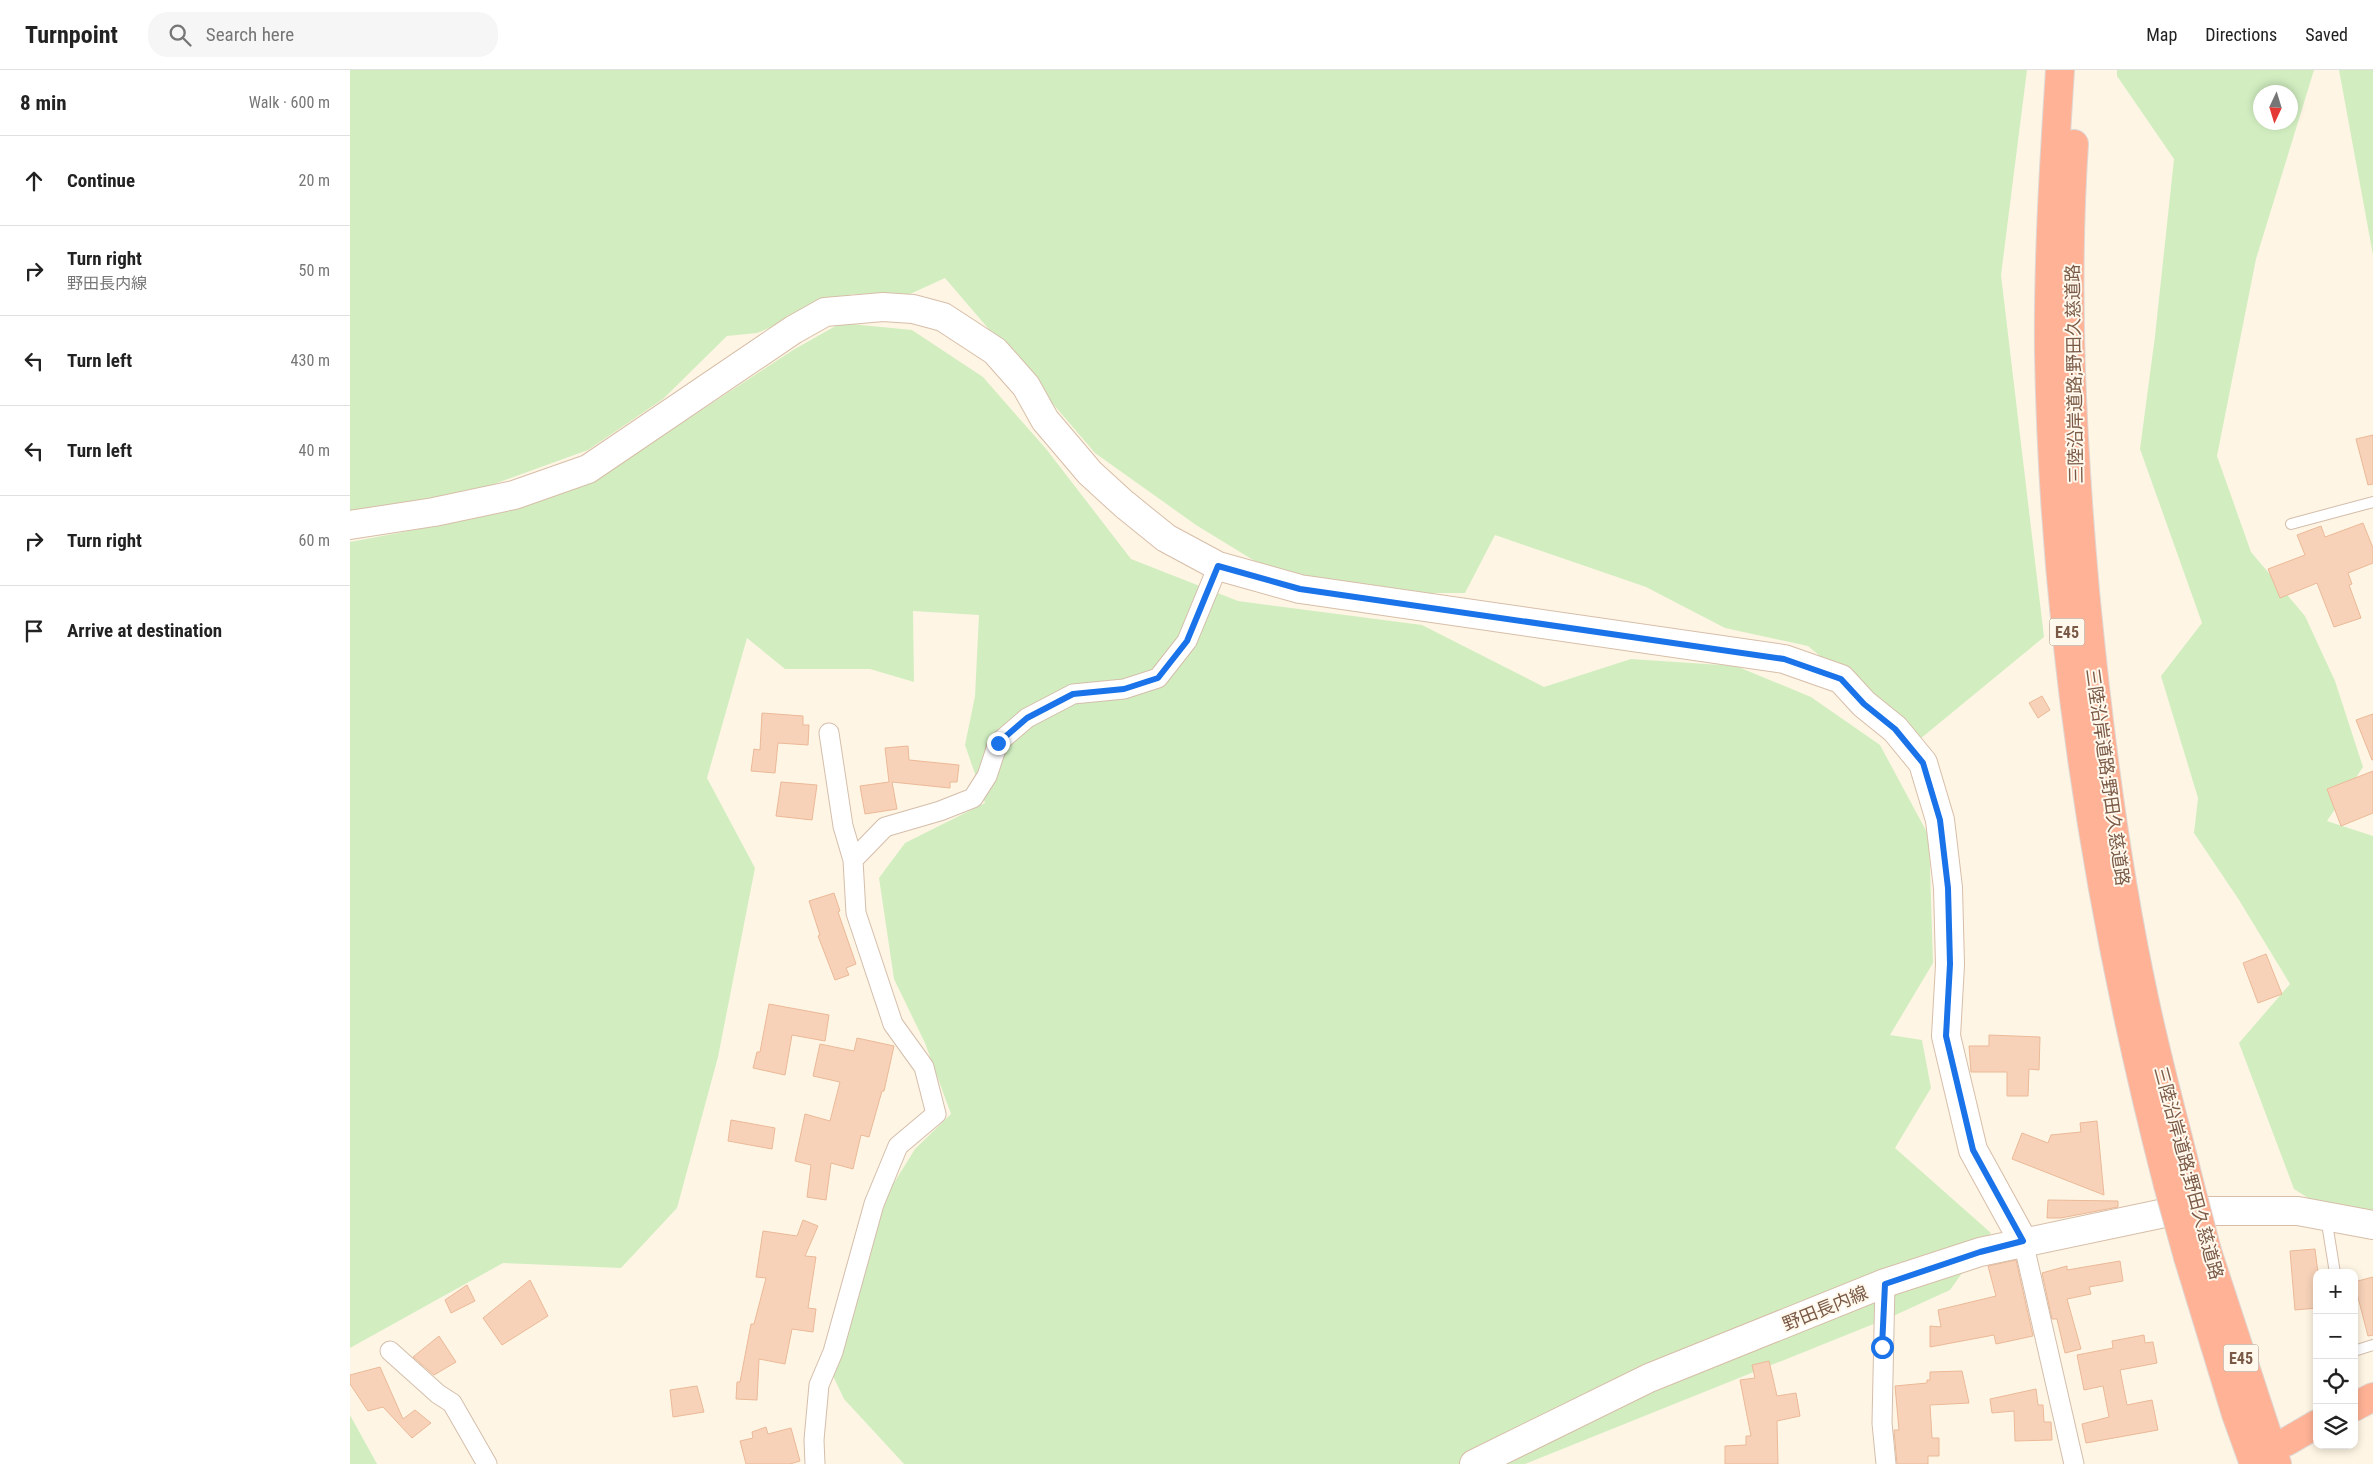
<!DOCTYPE html>
<html lang="en">
<head>
<meta charset="utf-8">
<style>
  :root { --surface:#fff; --page:#f6f6f6; --text:#222; --muted:#767676; --line:#e0e0e0 }
  body { margin:0; font-family:"Roboto Condensed","Noto Sans JP",sans-serif; background:var(--page); color:var(--text) }
  .controls { position:absolute; right:15px; bottom:15px; display:grid; overflow:hidden; border-radius:10px; box-shadow:0 2px 8px #0003 }
  .controls button { width:45px; height:45px; display:grid; place-items:center; padding:0; border:0; border-bottom:1px solid var(--line); background:var(--surface); color:var(--text); font:25px sans-serif }
  .compass { position:absolute; left:1903px; top:15px; width:45px; height:45px; border-radius:50%; background:var(--surface); box-shadow:0 2px 8px #0003; rotate:184deg }
  .stop { position:absolute; width:15px; height:15px; margin:-11px; border:4px solid #1a73e8; border-radius:50%; background:#fff }
  .stop.end { background:#1a73e8; border-color:#fff; box-shadow:0 1px 5px #0008 }
  .list { margin:0; padding:0; list-style:none }
  h2 { display:flex; justify-content:space-between; align-items:center; height:65px; margin:0; padding:0 20px; font-size:21px }
  h2 small { font-size:16px; font-weight:400; color:var(--muted) }
  .list li { display:grid; grid-template-columns:32px 1fr auto; gap:15px; align-items:center; box-sizing:border-box; height:90px; padding:0 20px; border-top:1px solid var(--line) }
  .list b { display:block; font-size:19px; white-space:nowrap }
  .list p { margin:0; font-size:16px; white-space:nowrap; color:var(--muted) }
  .list em { font-size:16px; font-style:normal; color:var(--muted) }
  .icon { flex:none; width:28px; height:28px; fill:none; stroke:currentColor; stroke-width:2; stroke-linecap:round; stroke-linejoin:round }
  .map { position:relative; flex:none; width:2023px; height:1394px; overflow:hidden }
  header { display:flex; align-items:center; gap:30px; box-sizing:border-box; height:70px; padding:0 25px; background:var(--surface); border-bottom:1px solid var(--line) }
  header strong { font-size:24px }
  nav { display:flex; gap:28px; margin-inline-start:auto; font-size:18px }
  .search { width:350px; height:45px; background:var(--page); display:flex; align-items:center; gap:12px; box-sizing:border-box; padding:0 18px; border-radius:20px; color:var(--muted); font-size:19px }
  main { display:flex }
  aside { flex:1; background:var(--surface) }
  .map>svg:first-child { display:block }
  .green { fill:#d2eec1; fill-rule:evenodd }
  .building { fill:#f7d2b9; stroke:#ebb997 }
  .lines { fill:none; stroke-linecap:round; stroke-linejoin:round }
  .lane-casing { stroke:#d4beab; stroke-width:12 }
  .street-casing { stroke:#d4beab; stroke-width:21 }
  .secondary-casing { stroke:#d7bea8; stroke-width:30 }
  .highway-casing { stroke:#dfd7d3; stroke-width:30 }
  .lane { stroke:#fff; stroke-width:10 }
  .street { stroke:#fff; stroke-width:19 }
  .secondary { stroke:#fff; stroke-width:28 }
  .highway { stroke:#ffb295; stroke-width:28 }
  .highway-bridge-casing { stroke:#dfd7d3; stroke-width:30; stroke-linecap:butt }
  .highway-bridge { stroke:#ffb295; stroke-width:28 }
  .route { stroke:#1a73e8; stroke-width:6 }
  .labels { text-anchor:middle; dominant-baseline:central; stroke-width:4; stroke-linejoin:round; paint-order:stroke }
  .shield { fill:#fff8ed; stroke:#a28978; stroke-width:1 }
  .shield-label { font-size:16px; font-weight:bold; fill:#7a5a46 }
  .street-label { font-size:18px; fill:#7a5a46; stroke:#fff8ed }
</style>
</head>
<body>
<header>
<strong>Turnpoint</strong>
<div class="search"><svg class="icon" aria-label="search" viewBox="0 0 24 24"><circle cx="10" cy="10" r="6"/><path d="M15 15l6 6"/></svg>Search here</div>
<nav><a>Map</a><a>Directions</a><a>Saved</a></nav>
</header>
<main>
<aside>
<h2>8 min<small>Walk · 600 m</small></h2>
<ul class="list">
<li><svg class="icon" aria-label="ahead" viewBox="0 0 24 24"><path d="M12 20V5M6 11l6-6 6 6"/></svg><div><b>Continue</b></div><em>20 m</em></li>
<li><svg class="icon" aria-label="right" viewBox="0 0 24 24"><path d="M7 20v-9h11M14 6l5 5-5 5"/></svg><div><b>Turn right</b><p>野田長内線</p></div><em>50 m</em></li>
<li><svg class="icon" aria-label="left" viewBox="0 0 24 24"><path d="M17 20v-9H6M10 6l-5 5 5 5"/></svg><div><b>Turn left</b></div><em>430 m</em></li>
<li><svg class="icon" aria-label="left" viewBox="0 0 24 24"><path d="M17 20v-9H6M10 6l-5 5 5 5"/></svg><div><b>Turn left</b></div><em>40 m</em></li>
<li><svg class="icon" aria-label="right" viewBox="0 0 24 24"><path d="M7 20v-9h11M14 6l5 5-5 5"/></svg><div><b>Turn right</b></div><em>60 m</em></li>
<li><svg class="icon" aria-label="arrive" viewBox="0 0 24 24"><path d="M6 21V4h12l-3 4 3 4H6"/></svg><div><b>Arrive at destination</b></div></li>
</ul>
</aside>
<div class="map">
<svg width="2023" height="1394" viewBox="0 0 2023 1394">
  <rect width="100%" height="100%" fill="#fef5e4"/>
  <!-- green -->
  <path class="green" d="M0,0h1677l-26,205 43,362 -124,102 -112,-93 -83,-18 -79,-41 -151,-52 -30,58h-43l-151,-22 -75,-46 -101,-72 -150,-175 -35,16h-58l-95,39 -30,3 -64,63 -75,51 -130,47 -108,15z
    M1767,0h197l-58,189 -39,197 34,96 54,64 30,65 28,86 -36,54 46,15v382l-51,-11 -28,-18 -55,-146 51,-59 -51,-84 -45,-67 4,-35 -37,-122 41,-53 -62,-174 15,-113 19,-177 -57,-83zM1910,22h30v30h-30z
    M1989,0h34v185z
    M491,253l71,7 71,47 64,73 84,109 107,42 184,24 122,62 87,-28 105,7 75,31 69,48 49,91 4,127 -43,72 32,5 9,48 -36,60 96,85 -41,57 -59,27 -366,147h-621l-60,-65 -18,-38 30,-117 59,-95 36,-35 -26,-71 -31,-64 -15,-101 26,-35 80,-40 -20,-58 10,-49 4,-81 -66,-4 1,71 -44,-13h-85l-38,-31 -40,140 48,90 -37,189 -41,151 -56,60 -118,-5 -153,85v-806l117,-22 125,-38 201,-132z
    M0,1345l27,49h-27z"/>
  <!-- building -->
  <path class="building" d="M2023,365v49l-5,1 -12,-46z
    M2013,453l10,25v15l-25,10 4,11 -3,1 12,33 -27,9 -17,-44 -37,15 -12,-29 37,-14 -8,-20 24,-9 4,11z
    M1692,626l8,14 -12,8 -9,-15z
    M412,643l41,3v9h6l-1,20 -30,-2 -3,30 -24,-2 3,-22 6,1z
    M2023,644v46h-1l-16,-40z
    M558,676l1,14 50,5 -2,17h-7v6l-58,-6 5,27 -32,5 -5,-28 29,-4 -4,-34z
    M2023,701v42l-32,13 -14,-37z
    M431,712l36,3 -5,35 -36,-4z
    M484,823l6,18 -2,1 18,52 -10,4 3,7 -14,5 -17,-44 2,-1 -11,-34z
    M1916,884l16,40 -24,9 -15,-40z
    M419,934l60,11 -4,26 -33,-6 -7,40 -32,-7 4,-16h3z
    M1639,965l51,2 -1,33 -10,-1 -1,27h-21v-24h-36l-2,-26h20z
    M507,968l37,8 -10,45h-2l-13,46 -8,-2 -8,34 -22,-6 -5,37 -19,-3 4,-32 -16,-4 10,-47 25,7 10,-39 -27,-6 7,-32 34,7z
    M381,1050l44,8 -3,21 -44,-8z
    M1747,1051l7,74 -92,-36 10,-26 26,10 3,-8 30,-3 -1,-9z
    M1698,1130l70,1v6l-57,11h-14z
    M453,1150l15,6 -13,30 11,1 -8,51 8,1 -3,23 -21,-3 -7,35 -26,-5 -2,41 -21,-1 1,-17h3l11,-58h3l12,-46 -10,-1 7,-46 34,5z
    M1965,1179l3,24 -1,35 -22,2 -5,-59z
    M1666,1190l17,76 -37,8 -2,-9 -64,12v-21l11,1 -3,-17 58,-14 -8,-30z
    M1770,1191l3,20 -34,6 2,7 -24,5 14,50 -16,4 -8,-34h-5l-10,-46 25,-7v4z
    M2023,1207v58l-5,1 -14,-54z
    M180,1210l18,36 -46,29 -19,-27z
    M117,1215l8,16 -24,12 -6,-13z
    M1794,1265l1,8 8,-1 4,21 -37,7 7,35 25,-5 6,30 -72,13 -4,-19 27,-7 -6,-31 -19,4 -7,-35 36,-7 -1,-7z
    M89,1266l17,26 -22,13 -21,-18z
    M1419,1291l8,35 19,-3 4,23 -23,5 1,43h-53v-18l21,-1v-9h5l-11,-56 15,-2 -3,-13z
    M30,1297l23,52 12,-9 16,13 -19,15 -29,-31 -15,4 -18,-27v-9z
    M1612,1301l7,32 -39,2 2,33h7v18h-11v8h-31l-3,-34h5l-4,-44 32,-3v-3h3v-8z
    M347,1316l7,26 -31,5 -3,-27z
    M1686,1319l2,16h5l1,17h7l1,18 -37,1 -1,-30 -22,2 -2,-14z
    M416,1357l2,7 23,-6 9,33 -10,3h-44l-6,-23 13,-3 -1,-6z"/>
  <g class="lines">
    <defs>
      <path id="lane" d="M1941,454l82,-22
        M1976,1147l9,56
        M2004,1281l19,-6"/>
      <path id="street" d="M503,790l32,-33 55,-16 33,-13 14,-22 11,-33 29,-25 46,-24 51,-5 34,-11 29,-37 31,-75
        M1673,1171l51,223
        M1535,1213l-3,140 4,41
        M40,1281l48,43 14,9 35,61
        M465,1394l-1,-24 5,-55 14,-33 41,-148 24,-58 38,-32 -12,-47 -31,-43 -37,-111 -3,-53 -10,-34 -14,-93"/>
      <path id="secondary" d="M0,455l84,-13 80,-17 74,-26 205,-139 32,-18 58,-5 30,2 30,8 52,34 31,35 19,34 45,53 34,31 42,34 52,28 82,23 484,70 57,20 23,25 31,25 28,34 17,57 8,68 2,77 -4,71 27,114 50,91
        M1124,1394l175,-86 236,-95 95,-31 194,-41h124l75,14"/>
      <path id="highway" d="M1710,0c-6,94 -12,188 -11,283 5,281 49,561 119,832
        M1724,74c-10,148 -2,299 11,447 13,137 30,273 59,407 13,62 30,123 45,184
        M1857,1181l70,213
        M1838,1187l48,157 18,50
        M2004,1337l19,-10
        M1936,1372l31,-18"/>
    </defs>
    <!-- lane casing -->
    <use href="#lane" class="lane-casing"/>
    <!-- street casing -->
    <use href="#street" class="street-casing"/>
    <!-- secondary casing -->
    <use href="#secondary" class="secondary-casing"/>
    <!-- highway casing -->
    <use href="#highway" class="highway-casing"/>
    <!-- lane -->
    <use href="#lane" class="lane"/>
    <!-- street -->
    <use href="#street" class="street"/>
    <!-- secondary -->
    <use href="#secondary" class="secondary"/>
    <!-- highway -->
    <use href="#highway" class="highway"/>
    <defs>
      <path id="highway-bridge" d="M1839,1112l18,69
        M1818,1115l20,72"/>
    </defs>
    <!-- highway-bridge casing -->
    <use href="#highway-bridge" class="highway-bridge-casing"/>
    <!-- highway-bridge -->
    <use href="#highway-bridge" class="highway-bridge"/>
  </g>
  <g class="lines">
    <!-- route -->
    <path class="route" d="M648,673l29,-25 46,-24 51,-5 34,-11 29,-37 31,-75 82,23 484,70 57,20 23,25 31,25 28,34 17,57 8,68 2,76 -4,72 27,114 50,91 -43,11 -95,32 -3,63"/>
  </g>
  <g class="labels">
    <!-- shield labels -->
    <g class="shield">
      <rect x="1699.5" y="548.5" width="35" height="27" rx="4"/>
      <rect x="1873.5" y="1274.5" width="35" height="27" rx="4"/>
    </g>
    <g class="shield-label">
      <text x="1717" y="562">E45</text>
      <text x="1891" y="1288">E45</text>
    </g>
    <!-- street labels -->
    <g class="street-label">
      <text transform="translate(1724 304) rotate(-91)">三陸沿岸道路;野田久慈道路</text>
      <text transform="translate(1758 707) rotate(82)">三陸沿岸道路;野田久慈道路</text>
      <text transform="translate(1839 1103) rotate(75)">三陸沿岸道路;野田久慈道路</text>
      <text transform="translate(1475 1238) rotate(-22)">野田長内線</text>
    </g>
  </g>
</svg>
<div class="controls">
<button>+</button>
<button>−</button>
<button><svg class="icon" aria-label="locate" viewBox="0 0 24 24"><circle cx="12" cy="12" r="6"/><path d="M12 2v4M12 18v4M2 12h4M18 12h4"/></svg></button>
<button><svg class="icon" aria-label="layers" viewBox="0 0 24 24"><path d="M12 4l9 5-9 5-9-5zM3 14l9 5 9-5"/></svg></button>
</div>
<svg class="compass" viewBox="-18 -18 36 36"><path d="M0-13l5 13h-10z" fill="#e53935"/><path d="M0 13l5-13h-10z" fill="#767676"/></svg>
<div class="stop" style="left:1532px;top:1277px"></div>
<div class="stop end" style="left:648px;top:673px"></div>
</div>
</main>
</body>
</html>
